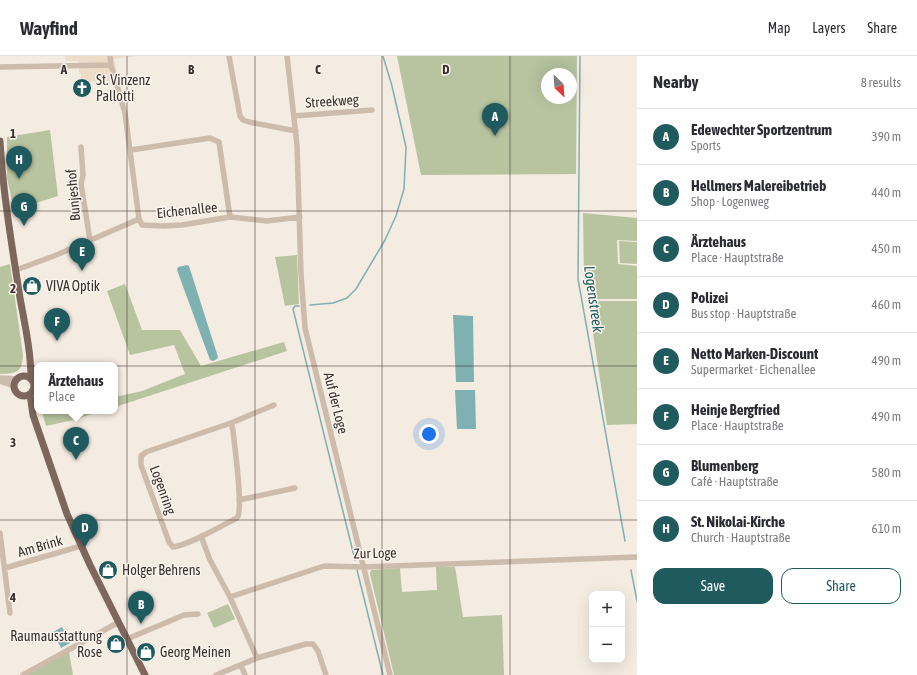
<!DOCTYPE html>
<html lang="en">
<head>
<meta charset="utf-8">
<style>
  :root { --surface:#fff; --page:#f2f2f3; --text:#2b2b33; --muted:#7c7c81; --line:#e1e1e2; --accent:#1f5a5e }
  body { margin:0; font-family:"Asap Condensed",sans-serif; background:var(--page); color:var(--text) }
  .controls { position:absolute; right:12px; bottom:12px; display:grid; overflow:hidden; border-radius:8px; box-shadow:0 4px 16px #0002 }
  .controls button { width:36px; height:36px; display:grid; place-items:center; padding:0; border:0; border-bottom:1px solid var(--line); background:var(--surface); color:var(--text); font:20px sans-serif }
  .compass { position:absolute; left:541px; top:12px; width:36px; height:36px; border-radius:50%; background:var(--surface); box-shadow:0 4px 16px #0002; rotate:155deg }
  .you { position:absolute; left:429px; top:378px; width:14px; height:14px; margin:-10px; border:3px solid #fff; border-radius:50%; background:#1a73e8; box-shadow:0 0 0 6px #1a73e833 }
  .badge { display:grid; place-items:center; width:26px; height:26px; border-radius:50%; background:var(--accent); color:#fff; font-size:13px; font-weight:700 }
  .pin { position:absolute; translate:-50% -33px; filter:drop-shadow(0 1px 2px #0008) }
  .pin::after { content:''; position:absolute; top:21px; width:14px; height:12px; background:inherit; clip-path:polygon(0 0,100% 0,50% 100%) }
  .popup { position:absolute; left:34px; top:306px; width:84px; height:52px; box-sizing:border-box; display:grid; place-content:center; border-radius:8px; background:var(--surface); filter:drop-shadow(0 1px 3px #0005); font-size:13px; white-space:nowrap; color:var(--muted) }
  .popup b { font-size:15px; color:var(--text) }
  .popup::after { content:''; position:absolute; left:50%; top:100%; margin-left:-8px; border:8px solid transparent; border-top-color:var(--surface) }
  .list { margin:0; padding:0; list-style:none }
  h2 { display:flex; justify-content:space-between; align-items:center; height:52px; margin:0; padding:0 16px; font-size:17px }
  h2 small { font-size:13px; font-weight:400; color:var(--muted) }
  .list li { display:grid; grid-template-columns:26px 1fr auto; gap:12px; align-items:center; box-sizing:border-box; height:56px; padding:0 16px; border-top:1px solid var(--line) }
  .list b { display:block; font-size:15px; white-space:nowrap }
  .list p { margin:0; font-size:13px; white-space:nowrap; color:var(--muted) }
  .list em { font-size:13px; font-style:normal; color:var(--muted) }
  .actions { display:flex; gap:8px; padding:12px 16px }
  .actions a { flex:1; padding:9px 0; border:1px solid var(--accent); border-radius:12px; text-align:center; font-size:14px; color:var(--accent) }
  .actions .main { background:var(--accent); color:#fff }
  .map { position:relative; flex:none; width:637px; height:619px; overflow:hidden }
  header { display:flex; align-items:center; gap:24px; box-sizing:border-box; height:56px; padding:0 20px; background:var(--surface); border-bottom:1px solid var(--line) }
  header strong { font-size:19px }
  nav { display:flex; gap:22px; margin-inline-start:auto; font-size:14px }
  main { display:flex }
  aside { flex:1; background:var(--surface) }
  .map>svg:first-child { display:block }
  .green { fill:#b8c4a0; fill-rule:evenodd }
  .plaza { fill:#ecdcc8 }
  .water { fill:#7fb0b2 }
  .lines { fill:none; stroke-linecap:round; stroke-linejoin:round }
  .stream { stroke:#7fb0b2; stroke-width:1.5 }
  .minor { stroke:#cdbbac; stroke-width:5.5 }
  .major { stroke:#7d675c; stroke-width:7 }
  .grid { fill:none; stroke:#3b302b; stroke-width:1; stroke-opacity:0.55 }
  .labels { text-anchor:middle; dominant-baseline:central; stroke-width:3; stroke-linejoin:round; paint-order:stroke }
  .poi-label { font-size:14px; fill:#3b302b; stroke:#fbf5ee; text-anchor:start }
  .street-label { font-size:14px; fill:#3b302b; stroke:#fbf5ee }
  .water-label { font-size:15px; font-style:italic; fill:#1f5a5e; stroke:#fbf5ee }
  .grid-label { font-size:13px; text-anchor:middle; font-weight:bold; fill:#3b302b; stroke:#fbf5ee; stroke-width:3; stroke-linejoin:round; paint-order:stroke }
</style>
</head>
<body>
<header>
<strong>Wayfind</strong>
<nav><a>Map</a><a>Layers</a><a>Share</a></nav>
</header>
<main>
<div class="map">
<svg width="637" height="619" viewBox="0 0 637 619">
  <rect width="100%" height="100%" fill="#f4ebe1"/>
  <!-- green -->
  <path class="green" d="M397,0h180l-1,118 -155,1zM547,18h24v24h-24z
    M50,74l8,66 -44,14 -7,-32v-41z
    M583,157l54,5v23l-20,-1 1,24 19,2v33h-49l-4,-22z
    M619,185l18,1v22l-17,-1z
    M297,199l2,49 -14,2 -10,-49z
    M10,208l13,91c-1,18 -6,18 -23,19v-107z
    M125,228l17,46h38l21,36 83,-24 3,9 -172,56v-10l27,-6 43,-17 -11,-29 -44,10 -23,-64z
    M588,245h49v123l-30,1z
    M47,355h54l-28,9 -27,6 -4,-14z
    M436,511h19l8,50 39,-2 2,60h-110l-24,-101 1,-4 29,-2 2,24 35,-2z
    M228,548l7,15 -21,9 -7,-15z
    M69,596l4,23h-47z"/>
  <!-- plaza -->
  <path class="plaza" d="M65,0h73l-24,3 4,20 -7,2 -30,1v-8h-2v-13h-13z"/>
  <!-- water -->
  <path class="water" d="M187,209l2,1 29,91 -1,2 -4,2 -3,-1 -33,-90 1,-3z
    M453,259l20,1 1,66h-18z
    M455,334h20l1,39h-19z
    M62,571l8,16 -9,5 -8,-16z"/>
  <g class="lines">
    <!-- stream -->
    <path class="stream" d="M580,0l-2,223 47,262
      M310,249l23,-2 14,-5 9,-9 29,-49 11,-24 8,-27 2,-42 -14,-61 -9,-30
      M299,250h-4l-2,3 62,251
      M357,514l26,105
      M631,514l6,31"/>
    <!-- minor -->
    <path class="minor" d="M110,0l1,9 14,48 14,106
      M229,0l11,60 3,4 6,2 47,9
      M287,0l10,89 4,129 4,54 85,347
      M0,11l111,-2
      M294,60l78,-6
      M81,91l2,28 -2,9 9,56
      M131,94l79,-12 9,4 11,75
      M16,214l38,-14 85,-37 3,6 21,1 19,-1 48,-8 37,4 33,-4
      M0,322l18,1
      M0,325l14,5
      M231,367l2,7c1,14 11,80 4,88 -18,9 -46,26 -64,29l-4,-5 -28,-77v-9l5,-4z
      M231,367l43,-18
      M239,444l56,-12
      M0,477l10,80
      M201,480l9,24 20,37 27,61 -41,17
      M5,512l76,-22
      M230,541l94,-31 40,1 273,-10
      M127,583l57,-24 14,-1
      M257,602l49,-14h7l5,7 8,24
      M241,609l4,10
      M23,619l96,-53"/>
    <!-- major -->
    <path class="major" d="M0,85c3,53 12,105 20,157 5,27 11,54 11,81
      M14 330a10 10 0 1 1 20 0a10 10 0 1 1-20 0Z
      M30,338l3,21 34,99 23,51 55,110"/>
  </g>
  <!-- grid -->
  <path class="grid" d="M127,0v619M255,0v619M382,0v619M510,0v619M0,155h637M0,310h637M0,464h637"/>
  <!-- icons -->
  <defs>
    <symbol id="church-disc" viewBox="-11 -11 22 22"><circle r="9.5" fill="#1f5a5e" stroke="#fbf5ee"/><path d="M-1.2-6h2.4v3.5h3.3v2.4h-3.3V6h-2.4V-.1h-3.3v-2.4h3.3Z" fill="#fff"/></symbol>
    <symbol id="shop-disc" viewBox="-11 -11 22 22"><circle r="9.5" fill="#1f5a5e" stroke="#fbf5ee"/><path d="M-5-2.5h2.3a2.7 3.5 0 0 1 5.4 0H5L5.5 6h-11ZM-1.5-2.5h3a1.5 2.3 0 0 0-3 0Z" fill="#fff"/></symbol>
  </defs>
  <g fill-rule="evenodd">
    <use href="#church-disc" x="71" y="21" width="22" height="22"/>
    <use href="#shop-disc" x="21" y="219" width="22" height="22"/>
    <use href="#shop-disc" x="97" y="503" width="22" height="22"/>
    <use href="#shop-disc" x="105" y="577" width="22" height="22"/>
    <use href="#shop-disc" x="135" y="585" width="22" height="22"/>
  </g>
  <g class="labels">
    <!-- poi labels -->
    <g class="poi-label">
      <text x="96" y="24">St. Vinzenz<tspan x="96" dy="16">Pallotti</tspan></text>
      <text x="46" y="230">VIVA Optik</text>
      <text x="122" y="514">Holger Behrens</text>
      <text x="102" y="580" text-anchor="end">Raumausstattung<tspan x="102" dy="16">Rose</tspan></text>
      <text x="160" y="596">Georg Meinen</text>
    </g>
    <!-- street labels -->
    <g class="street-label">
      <text transform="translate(332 45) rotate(-4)">Streekweg</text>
      <text transform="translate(73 139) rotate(-95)">Bunjeshof</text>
      <text transform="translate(187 154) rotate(-6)">Eichenallee</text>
      <text transform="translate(336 347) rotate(76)">Auf der Loge</text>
      <text transform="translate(163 434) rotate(70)">Logenring</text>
      <text transform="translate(40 490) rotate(-16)">Am Brink</text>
      <text transform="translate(375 497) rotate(-1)">Zur Loge</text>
    </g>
    <!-- water labels -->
    <g class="water-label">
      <text transform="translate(594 243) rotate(82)">Logenstreek</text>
    </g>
  </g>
  <g class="grid-label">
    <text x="64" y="18">A</text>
    <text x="191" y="18">B</text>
    <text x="318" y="18">C</text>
    <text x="446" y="18">D</text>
    <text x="13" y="82">1</text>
    <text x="13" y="237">2</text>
    <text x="13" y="391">3</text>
    <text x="13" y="546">4</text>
  </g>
</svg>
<div class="controls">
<button>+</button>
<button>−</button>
</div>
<svg class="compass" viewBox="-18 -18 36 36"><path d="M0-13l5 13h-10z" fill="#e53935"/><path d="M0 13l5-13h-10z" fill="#7c7c81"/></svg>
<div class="you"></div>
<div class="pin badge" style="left:495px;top:80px">A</div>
<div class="pin badge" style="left:141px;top:568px">B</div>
<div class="pin badge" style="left:76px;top:404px">C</div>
<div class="popup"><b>Ärztehaus</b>Place</div>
<div class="pin badge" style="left:85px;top:491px">D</div>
<div class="pin badge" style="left:82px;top:215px">E</div>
<div class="pin badge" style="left:57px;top:285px">F</div>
<div class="pin badge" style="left:24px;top:170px">G</div>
<div class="pin badge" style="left:19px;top:123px">H</div>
</div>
<aside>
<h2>Nearby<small>8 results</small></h2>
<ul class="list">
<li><span class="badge">A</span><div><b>Edewechter Sportzentrum</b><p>Sports</p></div><em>390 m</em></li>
<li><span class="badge">B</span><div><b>Hellmers Malereibetrieb</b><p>Shop · Logenweg</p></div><em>440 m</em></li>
<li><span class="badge">C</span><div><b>Ärztehaus</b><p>Place · Hauptstraße</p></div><em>450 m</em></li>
<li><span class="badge">D</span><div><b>Polizei</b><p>Bus stop · Hauptstraße</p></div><em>460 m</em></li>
<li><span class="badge">E</span><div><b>Netto Marken-Discount</b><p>Supermarket · Eichenallee</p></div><em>490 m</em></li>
<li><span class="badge">F</span><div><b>Heinje Bergfried</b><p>Place · Hauptstraße</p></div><em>490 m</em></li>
<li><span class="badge">G</span><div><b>Blumenberg</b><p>Café · Hauptstraße</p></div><em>580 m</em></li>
<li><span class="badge">H</span><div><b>St. Nikolai-Kirche</b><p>Church · Hauptstraße</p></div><em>610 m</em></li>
</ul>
<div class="actions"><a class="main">Save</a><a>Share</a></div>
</aside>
</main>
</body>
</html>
